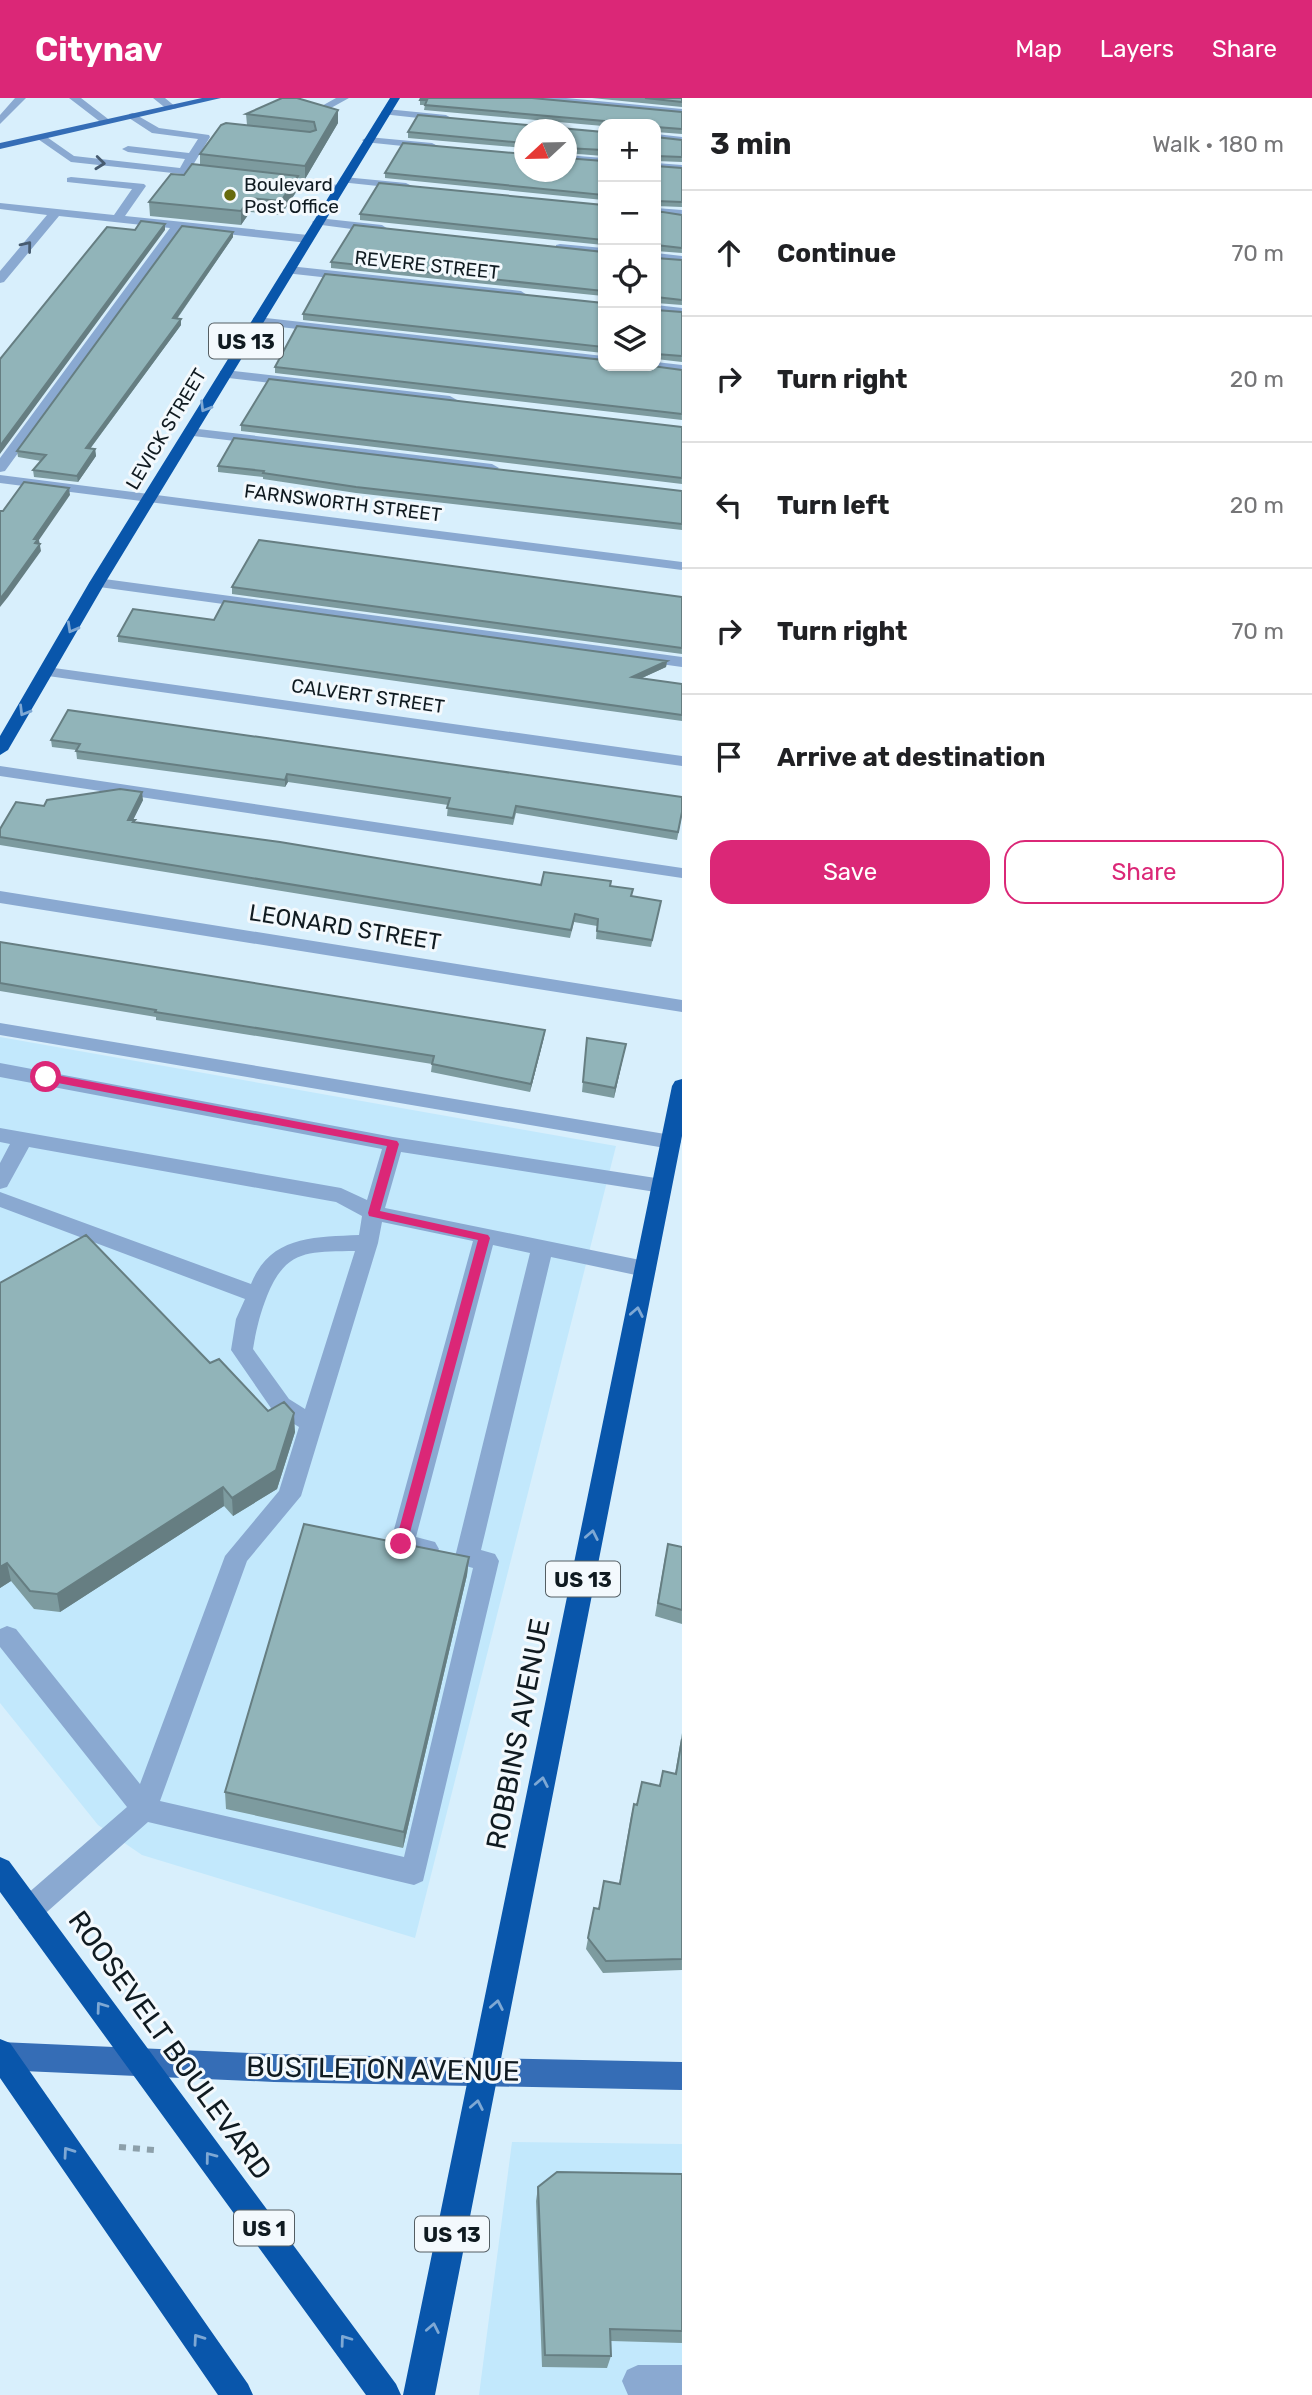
<!DOCTYPE html>
<html lang="en">
<head>
<meta charset="utf-8">
<style>
  :root { --surface:#fff; --page:#f2f2f2; --text:#202124; --muted:#757577; --line:#e0e0e0; --accent:#db2777 }
  body { margin:0; font-family:Rubik,sans-serif; background:var(--page); color:var(--text) }
  .controls { position:absolute; right:21px; top:21px; display:grid; overflow:hidden; border-radius:14px; box-shadow:0 2px 5px #0004 }
  .controls button { width:63px; height:63px; display:grid; place-items:center; padding:0; border:0; border-bottom:2px solid var(--line); background:var(--surface); color:var(--text); font:35px sans-serif }
  .compass { position:absolute; left:514px; top:21px; width:63px; height:63px; border-radius:50%; background:var(--surface); box-shadow:0 2px 5px #0004; rotate:248deg }
  .stop { position:absolute; width:21px; height:21px; margin:-16px; border:5px solid #db2777; border-radius:50%; background:#fff }
  .stop.end { background:#db2777; border-color:#fff; box-shadow:0 2px 7px #0008 }
  .list { margin:0; padding:0; list-style:none }
  h2 { display:flex; justify-content:space-between; align-items:center; height:91px; margin:0; padding:0 28px; font-size:30px }
  h2 small { font-size:23px; font-weight:400; color:var(--muted) }
  .list li { display:grid; grid-template-columns:46px 1fr auto; gap:21px; align-items:center; box-sizing:border-box; height:126px; padding:0 28px; border-top:2px solid var(--line) }
  .list b { display:block; font-size:26px; white-space:nowrap }
  .list em { font-size:23px; font-style:normal; color:var(--muted) }
  .actions { display:flex; gap:14px; padding:21px 28px }
  .actions a { flex:1; padding:16px 0; border:2px solid var(--accent); border-radius:21px; text-align:center; font-size:24px; color:var(--accent) }
  .actions .main { background:var(--accent); color:#fff }
  .icon { flex:none; width:38px; height:38px; fill:none; stroke:currentColor; stroke-width:2; stroke-linecap:round; stroke-linejoin:round }
  .map { position:relative; flex:none; width:682px; height:2297px; overflow:hidden }
  header { display:flex; align-items:center; gap:42px; box-sizing:border-box; height:98px; padding:0 35px; background:var(--accent); color:#fff }
  header strong { font-size:33px }
  nav { display:flex; gap:38px; margin-inline-start:auto; font-size:24px }
  main { display:flex }
  aside { flex:1; background:var(--surface) }
  .map>svg:first-child { display:block }
  .built { fill:#c2e8fc }
  .lines { fill:none; stroke-linecap:round; stroke-linejoin:round }
  .path { stroke:#8da0aa; stroke-width:6; stroke-dasharray:7 7; stroke-linecap:butt }
  .minor { fill:#8aa9d1; fill-rule:evenodd }
  .major { fill:#356db6; fill-rule:evenodd }
  .highway { fill:#0956ab; fill-rule:evenodd }
  .wall { fill:#7d9b9f }
  .shaded-wall { fill:#667e82 }
  .building { fill:#91b4b9; stroke:#667e82; stroke-width:2 }
  .oneway { stroke:#475b70 }
  .oneway2 { stroke:#7ea8d4 }
  .route { fill:#db2777 }
  .poi-dot { fill:#676b0e; stroke:#f3f9fd; stroke-width:2.5 }
  .labels { text-anchor:middle; dominant-baseline:central; stroke-width:6; stroke-linejoin:round; paint-order:stroke }
  .far-poi-label { font-size:19px; fill:#101b21; stroke:#f3f9fd; text-anchor:start }
  .far-street-label { font-size:19px; fill:#101b21; stroke:#f3f9fd }
  .shield { fill:#f3f9fd; stroke:#545e63; stroke-width:2 }
  .shield-label { font-size:21px; font-weight:bold; fill:#101b21 }
  .street-label { font-size:23px; fill:#101b21; stroke:#f3f9fd }
  .near-street-label { font-size:28px; fill:#101b21; stroke:#f3f9fd }
</style>
</head>
<body>
<header>
<strong>Citynav</strong>
<nav><a>Map</a><a>Layers</a><a>Share</a></nav>
</header>
<main>
<div class="map">
<svg width="682" height="2297" viewBox="0 0 682 2297">
  <rect width="100%" height="100%" fill="#d8effc"/>
  <!-- built -->
  <path class="built" d="M0,939l616,109 -201,792 -273,-83 -44,-30 -98,-122z
    M512,2044l170,2v251h-203z"/>
  <g class="lines">
    <!-- path -->
    <path class="path" d="M119,2049l35,3"/>
    <!-- minor -->
    <path class="minor" d="M15,0h11l-26,26v-9z
      M69,0h12l31,24 -9,2z
      M153,0h12l12,10 -9,2z
      M336,0h13l-29,16 -9,-2z
      M527,0h39l116,11v6l-150,-14z
      M386,11l60,6 5,3 -5,3 -64,-7 -1,-2z
      M133,15l26,15 50,7 1,2 -20,33 29,4v4l-148,-16 -36,-25 9,-2 30,21 106,12 5,-9 -57,-7 -6,-3 6,-3 61,7 9,-14 -46,-6 -23,-15v-4z
      M656,36l26,3v6l-26,-3z
      M368,39l64,6 6,3 -6,3 -68,-7 -2,-2z
      M566,57l37,3v6l-37,-3z
      M656,65l26,2v6l-26,-2z
      M71,79l73,7 2,2 -21,30 183,19 6,4 -6,4 -127,-14 -176,242 -5,1v-14l170,-230 -111,-12 -55,66 -4,1v-12l47,-56 -47,-6v-6l114,12 18,-26 -65,-7v-4z
      M344,79l62,6 6,3 -6,3 -66,-7v-4z
      M271,80l68,7 6,3 -6,3 -72,-8v-4z
      M656,110l26,2v8l-26,-4z
      M318,120l64,7 6,4 -6,4 -68,-9 -2,-2z
      M560,146l43,4v8l-47,-5v-6z
      M656,155l26,3v8l-26,-3z
      M289,168l232,25 6,4 -6,4 -236,-26 -2,-3z
      M656,207l26,3v8l-26,-3z
      M257,219l346,39v8l-350,-40v-6z
      M656,264l26,3v8l-31,-4 -2,-3h7z
      M225,272l225,26 7,4 -7,4 -230,-27v-6z
      M190,330l302,36 7,4 -7,4 -307,-37 -2,-3z
      M0,377l682,87v8l-682,-87z
      M97,480l585,79v10l-590,-81 -3,-3z
      M47,569l635,89v10l-641,-91 -2,-3 2,-3z
      M0,668l682,102v10l-682,-102z
      M0,793l682,109v12l-682,-109z
      M0,925l671,112 7,2 3,5 -3,5 -7,2 -671,-114z
      M0,965l393,74 269,42 7,2 3,5 -3,5 -7,2 -261,-41 -16,56 260,53 7,2 4,6 -4,6 -7,2 -94,-20 -70,293 14,4 4,7 -76,320 -9,4 -266,-63 -109,97 -10,4 -10,-4 -3,-9 3,-9 108,-94 -127,-160v-18l7,-3 9,3 124,155 85,-228 54,-65 20,-64 -26,-16 -42,-61 5,-31 9,-20 -245,-92v-15l251,92c19,-48 62,-47 108,-49l3,-19 -26,-14 -307,-55 -22,40 -7,2v-26l10,-19 -10,-2v-14l341,60 26,12 15,-51 -382,-72zM382,1124l91,19 -83,303 4,7c13,5 28,10 41,5l4,-7 -4,-7 -19,-5 77,-292 37,8 -75,304 4,7 14,4 -69,289 -244,-56 87,-240 54,-65 77,-253zM355,1153l-50,158 -16,-10 -36,-50c3,-19 7,-35 14,-53 19,-47 41,-44 88,-45z
      M638,2267h44v30h-54l-6,-14 5,-11z"/>
    <!-- major -->
    <path class="major" d="M202,0h19l-221,51v-6z
      M0,1944l274,12 408,8v28l-408,-8 -274,-12z"/>
    <!-- highway -->
    <path class="highway" d="M390,0h10l-295,485 -97,167 -8,5v-19l89,-153z
      M682,981v57l-247,1259h-32l269,-1309 3,-5z
      M0,1759l9,4 387,523 5,11h-35l-366,-503z
      M0,1941l10,4 238,341 5,11h-35l-218,-317z"/>
  </g>
  <!-- wall -->
  <path class="wall" d="M592,0h90v9z
    M420,2l262,12v22l-26,-2v-8h-53v2l-179,-16 1,-5h-5z
    M338,12v13l-33,56 -7,-1v11l-17,26 -31,-3 -9,13 -91,-9 -1,-14 51,-37v-11l47,-29 -1,-11z
    M418,17l185,17v24l-37,-3v-23h-42v19v-1l-116,-10v-6z
    M656,35v4l26,3v22l-26,-1z
    M603,63v39l-218,-22v-5z
    M656,64v4l26,2v39l-26,-1z
    M603,107v40l-243,-25v-6z
    M656,110v3l26,4v38l-26,-2z
    M233,134v5l-56,82h4v6l-91,124h5l1,7 -18,26 -44,-5 -1,-7 8,-9 -23,-4 -1,-6z
    M603,154v44l-272,-28v-6z
    M656,155v5l26,2v45l-26,-2z
    M603,205v50l-300,-33v-6z
    M656,212l26,2v50l-26,-3z
    M275,269l407,3v50l-407,-47z
    M241,327l441,2v57l-441,-53z
    M218,368l464,25v39l-326,-37 -93,-14v-2l-45,-5z
    M232,489l450,10v57l-450,-60z
    M214,522l453,41 -1,6 -24,11 40,6v37l-564,-79v-6z
    M51,642l631,74 -5,26 -161,-27 -3,12 -66,-9 1,-11 -160,-23 -3,5 -208,-28 -1,-9 -24,-3z
    M143,702l-10,20 2,2 406,63 69,1 22,10 29,5 -10,46 -55,-8 1,-13 -23,-4 -4,16 -570,-93v-16l44,-23z
    M0,844l544,95 -14,55 -99,-20 1,-8 -276,-44v-3l-156,-26z
    M587,940l39,6 -12,54 -32,-6z
    M0,1185l210,80 85,69 -18,57 -44,27 -9,-10 -164,106 -26,-3 -23,-28 -11,7z
    M682,1449v77l-27,-8 10,-59z
    M469,1459l-2,18 -64,273 -177,-39 -1,-17z
    M682,1635v237l-79,3 -17,-24 8,-41 5,1 20,-25 12,-68 3,-12 3,1 5,-23 17,4 4,-15 12,3z
    M682,2076v169l-71,-2v15l-4,12 -65,-1 -6,-166 2,-14z"/>
  <!-- shaded-wall -->
  <path class="shaded-wall" d="M338,12v13l-33,56v-13z
    M298,78v13l-17,26v-14z
    M250,100v14l-9,13v-14z
    M165,126v6l-165,224v-8z
    M233,134v5l-60,87v-6z
    M181,221v6l-95,129v-6z
    M95,351l1,7 -18,26 -1,-6z
    M69,390l1,7 -31,45 2,11 -33,46 -8,10v-8l34,-60z
    M667,563l-1,6 -35,16 1,-6z
    M287,676l1,8 -3,5v-7z
    M142,694l1,8 -14,28 -1,-8z
    M545,932l-1,7 -14,55 1,-8z
    M626,946l-12,54 1,-10z
    M294,1315l1,19 -18,57 -44,27 -1,-18z
    M223,1389l1,19 -164,106 -3,-18z
    M469,1459l-2,18 -64,273 1,-16z
    M7,1465l4,18 -11,7v-21z"/>
  <!-- building -->
  <path class="building" d="M282,0h15l41,12 -33,56 -105,-12 21,-29 5,-2 84,9 6,-2 -2,-8 -68,-8z
    M421,0h111l150,14v17l-26,-2v-3h-51l-1,-3 -179,-16 2,-5h-7z
    M645,0h37v4z
    M418,17l185,17v18l-37,-2v-18h-42v13l-116,-11z
    M656,35v4l26,3v17l-26,-1z
    M403,45l121,11v18h42v-14l37,3v34l-218,-22z
    M656,64v4l26,2v34l-26,-1z
    M192,66l106,12 -17,25 -31,-3 -9,13 -92,-9 22,-28 13,1z
    M379,85l224,22v35l-243,-26z
    M656,110v3l26,4v33l-26,-3z
    M141,123l24,3 -165,222v-87l107,-132 28,3z
    M354,127l249,27v39l-272,-29z
    M182,128l51,6 -60,86 8,1 -95,129 9,1 -18,27 -44,-6 13,-15 -29,-4z
    M656,155v5l26,2v40l-26,-3z
    M325,176l278,29v44l-300,-33z
    M656,207v5l26,2v44l-26,-2z
    M297,228l306,34v6h49l30,4v44l-407,-47z
    M269,281l413,48v51l-441,-53z
    M234,340l448,53v33l-326,-37 -93,-14 1,-2 -46,-5z
    M24,384l45,6 -35,51h4l-3,4 5,1 -33,46 -7,9v-88h3z
    M259,442l423,57v51l-450,-61z
    M224,503l443,60 -35,16 50,7v31l-564,-79 15,-27 81,11z
    M68,612l614,87v15l-4,20 -162,-26 -3,12 -66,-10 3,-10 -163,-24 -2,6 -209,-29 4,-7 -29,-4z
    M120,691l22,3 -14,28h7l-2,2 147,20 261,43 3,-13 67,9 -1,5 23,3 -2,7 30,5 -9,39 -55,-9 1,-12 -23,-5 -4,16 -571,-93v-8l16,-27 28,4 3,-6z
    M0,844l545,88 -14,54 -99,-20 2,-8 -279,-44 1,-2 -156,-27z
    M587,940l39,6 -11,44 -32,-6z
    M86,1137l124,128 9,-4 49,52 16,-9 10,11 -18,57 -44,28 -9,-11 -166,107 -27,-3 -23,-28 -7,4v-284z
    M304,1426l165,33 -65,275 -179,-40z
    M668,1446l14,3v63l-24,-7z
    M682,1641v220l-76,2 -18,-23 6,-30 5,1 5,-28 16,3 14,-80 3,1 5,-23 18,4 3,-15 13,3z
    M557,2074l125,2v157l-72,-2 1,27 -66,-1 -7,-168z"/>
  <!-- one-way arrows -->
  <defs><path id="oneway-chevron" d="M-2-3.5L2.5 0L-2 3.5" fill="none" stroke-width="1.6" stroke-linecap="round" stroke-linejoin="round" transform="scale(1.75)"/></defs>
  <g class="oneway">
    <use href="#oneway-chevron" transform="translate(100 65) rotate(6)"/>
    <use href="#oneway-chevron" transform="translate(27 148) rotate(-51)"/>
  </g>
  <g class="oneway2">
    <use href="#oneway-chevron" transform="translate(205 309) rotate(121)"/>
    <use href="#oneway-chevron" transform="translate(72 530) rotate(119)"/>
    <use href="#oneway-chevron" transform="translate(24 613) rotate(121)"/>
    <use href="#oneway-chevron" transform="translate(637 1214) rotate(-79)"/>
    <use href="#oneway-chevron" transform="translate(592 1437) rotate(-79)"/>
    <use href="#oneway-chevron" transform="translate(542 1684) rotate(-79)"/>
    <use href="#oneway-chevron" transform="translate(497 1907) rotate(-79)"/>
    <use href="#oneway-chevron" transform="translate(101 1909) rotate(-126)"/>
    <use href="#oneway-chevron" transform="translate(477 2007) rotate(-79)"/>
    <use href="#oneway-chevron" transform="translate(68 2054) rotate(-125)"/>
    <use href="#oneway-chevron" transform="translate(210 2059) rotate(-127)"/>
    <use href="#oneway-chevron" transform="translate(433 2230) rotate(-79)"/>
    <use href="#oneway-chevron" transform="translate(198 2241) rotate(-125)"/>
    <use href="#oneway-chevron" transform="translate(345 2242) rotate(-126)"/>
  </g>
  <!-- route -->
  <path class="route" d="M46,975l351,68 2,3 -19,67 108,24 2,3 -84,309 -5,2 -6,-5 83,-304 -109,-24 -1,-3 19,-67 -345,-66 -1,-3z"/>
  <!-- markers -->
  <circle class="poi-dot" cx="230" cy="97" r="7"/>
  <g class="labels">
    <!-- far-poi labels -->
    <g class="far-poi-label">
      <text x="244" y="86">Boulevard<tspan x="244" dy="22">Post Office</tspan></text>
    </g>
    <!-- far-street labels -->
    <g class="far-street-label">
      <text transform="translate(427 167) rotate(6)">REVERE STREET</text>
      <text transform="translate(166 331) rotate(-59)">LEVICK STREET</text>
      <text transform="translate(343 405) rotate(7)">FARNSWORTH STREET</text>
      <text transform="translate(368 598) rotate(8)">CALVERT STREET</text>
    </g>
    <!-- shield labels -->
    <g class="shield">
      <rect x="209" y="225.5" width="74" height="35" rx="5"/>
      <rect x="546" y="1463.5" width="74" height="35" rx="5"/>
      <rect x="234" y="2112.5" width="60" height="35" rx="5"/>
      <rect x="415" y="2118.5" width="74" height="35" rx="5"/>
    </g>
    <g class="shield-label">
      <text x="246" y="243">US 13</text>
      <text x="583" y="1481">US 13</text>
      <text x="264" y="2130">US 1</text>
      <text x="452" y="2136">US 13</text>
    </g>
    <!-- street labels -->
    <g class="street-label">
      <text transform="translate(345 829) rotate(9)">LEONARD STREET</text>
    </g>
    <!-- near-street labels -->
    <g class="near-street-label">
      <text transform="translate(518 1636) rotate(-79)">ROBBINS AVENUE</text>
      <text transform="translate(170 1947) rotate(54)">ROOSEVELT BOULEVARD</text>
      <text transform="translate(383 1971) rotate(1)">BUSTLETON AVENUE</text>
    </g>
  </g>
</svg>
<div class="controls">
<button>+</button>
<button>−</button>
<button><svg class="icon" aria-label="locate" viewBox="0 0 24 24"><circle cx="12" cy="12" r="6"/><path d="M12 2v4M12 18v4M2 12h4M18 12h4"/></svg></button>
<button><svg class="icon" aria-label="layers" viewBox="0 0 24 24"><path d="M12 4l9 5-9 5-9-5zM3 14l9 5 9-5"/></svg></button>
</div>
<svg class="compass" viewBox="-18 -18 36 36"><path d="M0-13l5 13h-10z" fill="#e53935"/><path d="M0 13l5-13h-10z" fill="#757577"/></svg>
<div class="stop" style="left:46px;top:979px"></div>
<div class="stop end" style="left:401px;top:1446px"></div>
</div>
<aside>
<h2>3 min<small>Walk · 180 m</small></h2>
<ul class="list">
<li><svg class="icon" aria-label="ahead" viewBox="0 0 24 24"><path d="M12 20V5M6 11l6-6 6 6"/></svg><div><b>Continue</b></div><em>70 m</em></li>
<li><svg class="icon" aria-label="right" viewBox="0 0 24 24"><path d="M7 20v-9h11M14 6l5 5-5 5"/></svg><div><b>Turn right</b></div><em>20 m</em></li>
<li><svg class="icon" aria-label="left" viewBox="0 0 24 24"><path d="M17 20v-9H6M10 6l-5 5 5 5"/></svg><div><b>Turn left</b></div><em>20 m</em></li>
<li><svg class="icon" aria-label="right" viewBox="0 0 24 24"><path d="M7 20v-9h11M14 6l5 5-5 5"/></svg><div><b>Turn right</b></div><em>70 m</em></li>
<li><svg class="icon" aria-label="arrive" viewBox="0 0 24 24"><path d="M6 21V4h12l-3 4 3 4H6"/></svg><div><b>Arrive at destination</b></div></li>
</ul>
<div class="actions"><a class="main">Save</a><a>Share</a></div>
</aside>
</main>
</body>
</html>
